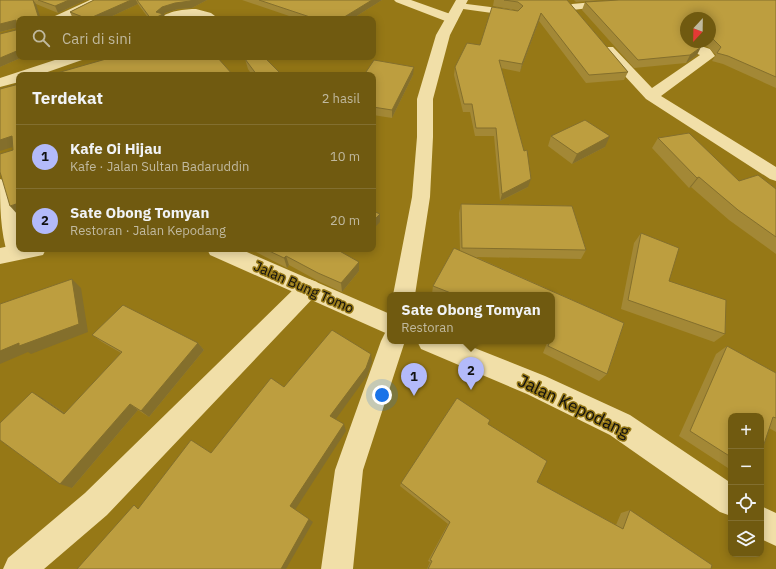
<!DOCTYPE html>
<html lang="id">
<head>
<meta charset="utf-8">
<style>
  :root { --surface:#705a10; --page:#78631e; --text:#f1f3f6; --muted:#c0b99f; --line:#826f30; --accent:#b3bafa }
  body { margin:0; font-family:"IBM Plex Sans",sans-serif; background:var(--page); color:var(--text) }
  .controls { position:absolute; right:12px; bottom:12px; display:grid; overflow:hidden; border-radius:8px; box-shadow:0 2px 10px #0003 }
  .controls button { width:36px; height:36px; display:grid; place-items:center; padding:0; border:0; border-bottom:1px solid var(--line); background:var(--surface); color:var(--text); font:20px sans-serif }
  .compass { position:absolute; left:680px; top:12px; width:36px; height:36px; border-radius:50%; background:var(--surface); box-shadow:0 2px 10px #0003; rotate:202deg }
  .you { position:absolute; left:382px; top:395px; width:14px; height:14px; margin:-10px; border:3px solid #fff; border-radius:50%; background:#1a73e8; box-shadow:0 0 0 6px #1a73e833 }
  .badge { display:grid; place-items:center; width:26px; height:26px; border-radius:50%; background:var(--accent); color:#111; font-size:13px; font-weight:700 }
  .pin { position:absolute; translate:-50% -33px; filter:drop-shadow(0 1px 2px #0008) }
  .pin::after { content:''; position:absolute; top:21px; width:14px; height:12px; background:inherit; clip-path:polygon(0 0,100% 0,50% 100%) }
  .popup { position:absolute; left:387px; top:292px; width:168px; height:52px; box-sizing:border-box; display:grid; place-content:center; border-radius:8px; background:var(--surface); filter:drop-shadow(0 1px 3px #0005); font-size:13px; white-space:nowrap; color:var(--muted) }
  .popup b { font-size:15px; color:var(--text) }
  .popup::after { content:''; position:absolute; left:50%; top:100%; margin-left:-8px; border:8px solid transparent; border-top-color:var(--surface) }
  .list { margin:0; padding:0; list-style:none }
  h2 { display:flex; justify-content:space-between; align-items:center; height:52px; margin:0; padding:0 16px; font-size:17px }
  h2 small { font-size:13px; font-weight:400; color:var(--muted) }
  .list li { display:grid; grid-template-columns:26px 1fr auto; gap:12px; align-items:center; box-sizing:border-box; height:64px; padding:0 16px; border-top:1px solid var(--line) }
  .list b { display:block; font-size:15px; white-space:nowrap }
  .list p { margin:0; font-size:13px; white-space:nowrap; color:var(--muted) }
  .list em { font-size:13px; font-style:normal; color:var(--muted) }
  .icon { flex:none; width:22px; height:22px; fill:none; stroke:currentColor; stroke-width:2; stroke-linecap:round; stroke-linejoin:round }
  .map { position:relative; flex:none; width:776px; height:569px; overflow:hidden }
  .search { position:absolute; background:var(--surface); box-shadow:0 2px 10px #0003; left:16px; top:16px; width:360px; height:44px; display:flex; align-items:center; gap:10px; box-sizing:border-box; padding:0 14px; border-radius:8px; color:var(--muted); font-size:15px }
  .panel { position:absolute; background:var(--surface); box-shadow:0 2px 10px #0003; left:16px; top:72px; width:360px; height:180px; border-radius:8px }
  .map>svg:first-child { display:block }
  .lines { fill:none; stroke-linecap:round; stroke-linejoin:round }
  .service { fill:#f1dfa8; fill-rule:evenodd }
  .minor { fill:#f1dfa8; fill-rule:evenodd }
  .tertiary { fill:#f1dfa8; fill-rule:evenodd }
  .wall { fill:#a38836; fill-rule:evenodd }
  .shaded-wall { fill:#846f2c }
  .building { fill:#bd9e3f; stroke:#846f2c }
  .labels { text-anchor:middle; dominant-baseline:central; stroke-width:3; stroke-linejoin:round; paint-order:stroke }
  .street-label { font-size:14px; fill:#111; stroke:#967816 }
  .near-street-label { font-size:17px; fill:#111; stroke:#967816 }
</style>
</head>
<body>
<div class="map">
<svg width="776" height="569" viewBox="0 0 776 569">
  <rect width="100%" height="100%" fill="#967816"/>
  <g class="lines">
    <!-- service -->
    <path class="service" d="M605,1l3,1 1,2 -1,2 -36,4 -4,-3 4,-3z
      M459,3l54,7 4,3 -4,3 -57,-8 -1,-2z"/>
    <!-- minor -->
    <path class="minor" d="M90,0h15l-2,2 -34,17h-16l2,-3z
      M394,0h17l45,16 2,3 -2,3h-8l-52,-20z
      M196,9l15,4 8,6h-15l-14,-2 -12,2h-18c6,-8 26,-10 36,-10z
      M695,44l15,5 5,7 -54,40 115,71v14l-6,-2 -124,-80 -45,-49 2,-3h10l39,41 48,-33 -10,-4 -2,-3 2,-3z
      M64,57h20l-2,3 -43,15h-20v7l-19,5v-9z
      M0,179l7,2 2,4 10,38v26h7v3l-3,6 -7,2 -7,-2c-9,-24 -9,-54 -9,-79z
      M309,279l8,3 3,6 -3,6 -210,221 -63,54h-41l5,-11 77,-65 216,-211z
      M390,331v10h15l-42,129 -10,99h-32l14,-99 46,-129 4,-8z"/>
    <!-- tertiary -->
    <path class="tertiary" d="M456,0h12l-18,35 -17,64v38l-3,60 -15,98h-22l19,-98 5,-60v-38l19,-64z
      M19,244v5h27l-3,6 -43,9v-16z
      M207,249h33l150,65v21l-180,-80z
      M417,341h40l88,35 85,39 101,68v33l-11,-4 -110,-77 -83,-41 -106,-45z
      M761,506l15,7v33l-15,-7z"/>
  </g>
  <!-- wall -->
  <path class="wall" d="M0,0h86l-28,13 -22,-9 -13,53 -23,10v-33l16,-4v-2l-16,4z
    M94,0h113l-15,8 -14,1 -13,4 -1,1 1,5h-16l-11,-15 -32,15h-33l-3,-7z
    M242,0h140l-30,19h-54z
    M494,0h73l61,72 -4,8 -38,3 -47,-62 -19,51 -19,-4 27,119 -28,14 -6,-65h-19l-5,-24h-7l-9,-37 1,-8 25,-22 38,-34 -2,-1 -23,-4z
    M574,0h29l-27,2z
    M776,0v88l-53,-24 -11,-3 4,-6 -8,-8 -10,-4h-5l4,12 -11,8 -52,5 -52,-58 3,-8zM710,18v24h-24z
    M245,59l37,16h-30l-4,-6z
    M373,75h40l-21,43 -19,-3z
    M551,136l54,11 -33,17 -24,-18z
    M658,138l81,43 37,8v65l-47,-34 -38,-33 -2,1 -37,-40z
    M461,204l111,2 14,44 -5,9 -105,-2 148,66 -17,51 -8,7 -56,-28 4,-10 -4,-2h9v-46h-119l-1,-1 1,-8 21,-38 6,3 -1,-38z
    M641,233l28,48 56,53 -11,8 -93,-33 13,-66z
    M252,249h84l23,22 -17,21 -22,-10 -31,-17 -2,3 -35,-18z
    M92,335l106,8 6,7 -55,67 -11,-7 -66,78 -28,-89 21,14 56,-60 -19,-11z
    M727,346l49,27v59l-7,-4 -38,-12v54l-52,-34 37,-82z
    M488,424l49,58 79,43 5,-12 9,-3 81,59h-284l3,-7 -2,-1 20,-37 -48,-38 1,-3z"/>
  <!-- shaded-wall -->
  <path class="shaded-wall" d="M33,0l3,4 5,15h-2z
    M69,0h17l-28,13 -3,-7z
    M131,0h5l2,4 -32,15h-18z
    M192,0h15l-15,8 -14,1 -13,4 -1,1 1,5h-12l3,-7 6,-5 13,-4z
    M372,0h10l-30,19h-11z
    M541,13l-2,8 -19,51 2,-8z
    M16,20l3,7 -19,5v-8z
    M701,47l-4,8 -11,8 4,-8z
    M19,50v7h4l-23,10v-9z
    M414,67l-1,8 -21,43v-8z
    M12,136l7,9 -19,6v-11z
    M610,136l-5,11 -33,17 5,-10z
    M699,177l-8,10 -2,1 8,-10z
    M531,179l-3,8 -28,14 2,-7z
    M19,203v12h-1l-8,-9z
    M380,214v8l-7,7v-8z
    M286,256l3,9 -2,3 -3,-10z
    M359,262v9l-17,21 -1,-9z
    M72,279l9,9 7,44 -57,22 -3,-2 -28,12v-13z
    M198,343l6,7 -55,67 -8,-6z
    M371,354l1,8 -5,14 -34,47 -3,-7z
    M32,392l12,7 31,21 -11,-6z
    M130,404l8,6 -66,78 -12,-4z
    M344,424l2,7 -51,79 -5,-4z
    M309,519l4,3 -27,47h-5z"/>
  <!-- building -->
  <path class="building" d="M0,0h33l6,19h-20v31l-19,8v-24l16,-4v-10l-16,4z
    M38,0h31l-14,6z
    M94,0h37l-43,19 -18,-7z
    M137,0h55l-2,1 -15,2 -13,4 -6,5 7,2 -10,5h-2z
    M259,0h113l-31,19h-25z
    M504,0h63l61,72 -39,3 -48,-62 -19,51 -23,-4 25,91 3,-1 4,29 -29,15 -6,-66h-20l-4,-24h-8l-9,-37 12,-24 13,2 12,-38 26,4 5,-5 -5,-4z
    M619,0h157v77l-48,-21 -11,-3 4,-6 -8,-8 -3,-1v-20h-24v24h7l1,2 7,3 -11,8 -52,5 -53,-58z
    M113,57h104l16,18h-183z
    M248,57h16l18,18h-25l-12,-16z
    M374,60l40,7 -22,43 -19,-3v-32h-9z
    M19,84v119l-9,3 -10,-34v-18l13,-4 -1,-14 -12,4v-51z
    M585,120l25,16 -33,18 -26,-18z
    M689,133l50,48 19,-6 18,14v48l-38,-27 -39,-33 -2,1 -39,-40z
    M461,204l111,2 14,44 -124,-2z
    M373,211l7,3 -7,7z
    M641,233l38,15 -10,33 57,19 -1,34 -97,-34z
    M454,248l170,75 -17,51 -59,-28 2,-5h2v-5l1,-1 -1,-1v-39h-96l-23,-9z
    M265,249h71l23,13 -18,21 -23,-10 -32,-17 -2,2z
    M72,279l7,45 -60,22v-3l-19,8v-47z
    M123,305l75,38 -57,68 -11,-7 -70,80 -60,-44v-17l32,-31 32,22 58,-62 -30,-17z
    M332,330l39,24 -5,14 -36,48 14,8 -54,82 19,13 -28,50h-204l57,-64 4,4 53,-69 20,13 60,-75 13,9z
    M727,346l49,27v45l-3,-1 -12,36v-37h-30v41l-41,-26z
    M457,398l33,22 -2,4 59,37 -10,21 86,47 7,-19 82,55 -1,4h-283l4,-8 -2,-1 20,-38 -49,-39z"/>
  <g class="labels">
    <!-- street labels -->
    <g class="street-label">
      <text transform="translate(304 287) rotate(24)">Jalan Bung Tomo</text>
    </g>
    <!-- near-street labels -->
    <g class="near-street-label">
      <text transform="translate(574 406) rotate(26)">Jalan Kepodang</text>
    </g>
  </g>
</svg>
<div class="controls">
<button>+</button>
<button>−</button>
<button><svg class="icon" aria-label="locate" viewBox="0 0 24 24"><circle cx="12" cy="12" r="6"/><path d="M12 2v4M12 18v4M2 12h4M18 12h4"/></svg></button>
<button><svg class="icon" aria-label="layers" viewBox="0 0 24 24"><path d="M12 4l9 5-9 5-9-5zM3 14l9 5 9-5"/></svg></button>
</div>
<svg class="compass" viewBox="-18 -18 36 36"><path d="M0-13l5 13h-10z" fill="#e53935"/><path d="M0 13l5-13h-10z" fill="#c0b99f"/></svg>
<div class="you"></div>
<div class="pin badge" style="left:414px;top:396px">1</div>
<div class="pin badge" style="left:471px;top:390px">2</div>
<div class="popup"><b>Sate Obong Tomyan</b>Restoran</div>
<div class="search"><svg class="icon" aria-label="search" viewBox="0 0 24 24"><circle cx="10" cy="10" r="6"/><path d="M15 15l6 6"/></svg>Cari di sini</div>
<section class="panel">
<h2>Terdekat<small>2 hasil</small></h2>
<ul class="list">
<li><span class="badge">1</span><div><b>Kafe Oi Hijau</b><p>Kafe · Jalan Sultan Badaruddin</p></div><em>10 m</em></li>
<li><span class="badge">2</span><div><b>Sate Obong Tomyan</b><p>Restoran · Jalan Kepodang</p></div><em>20 m</em></li>
</ul>
</section>
</div>
</body>
</html>
